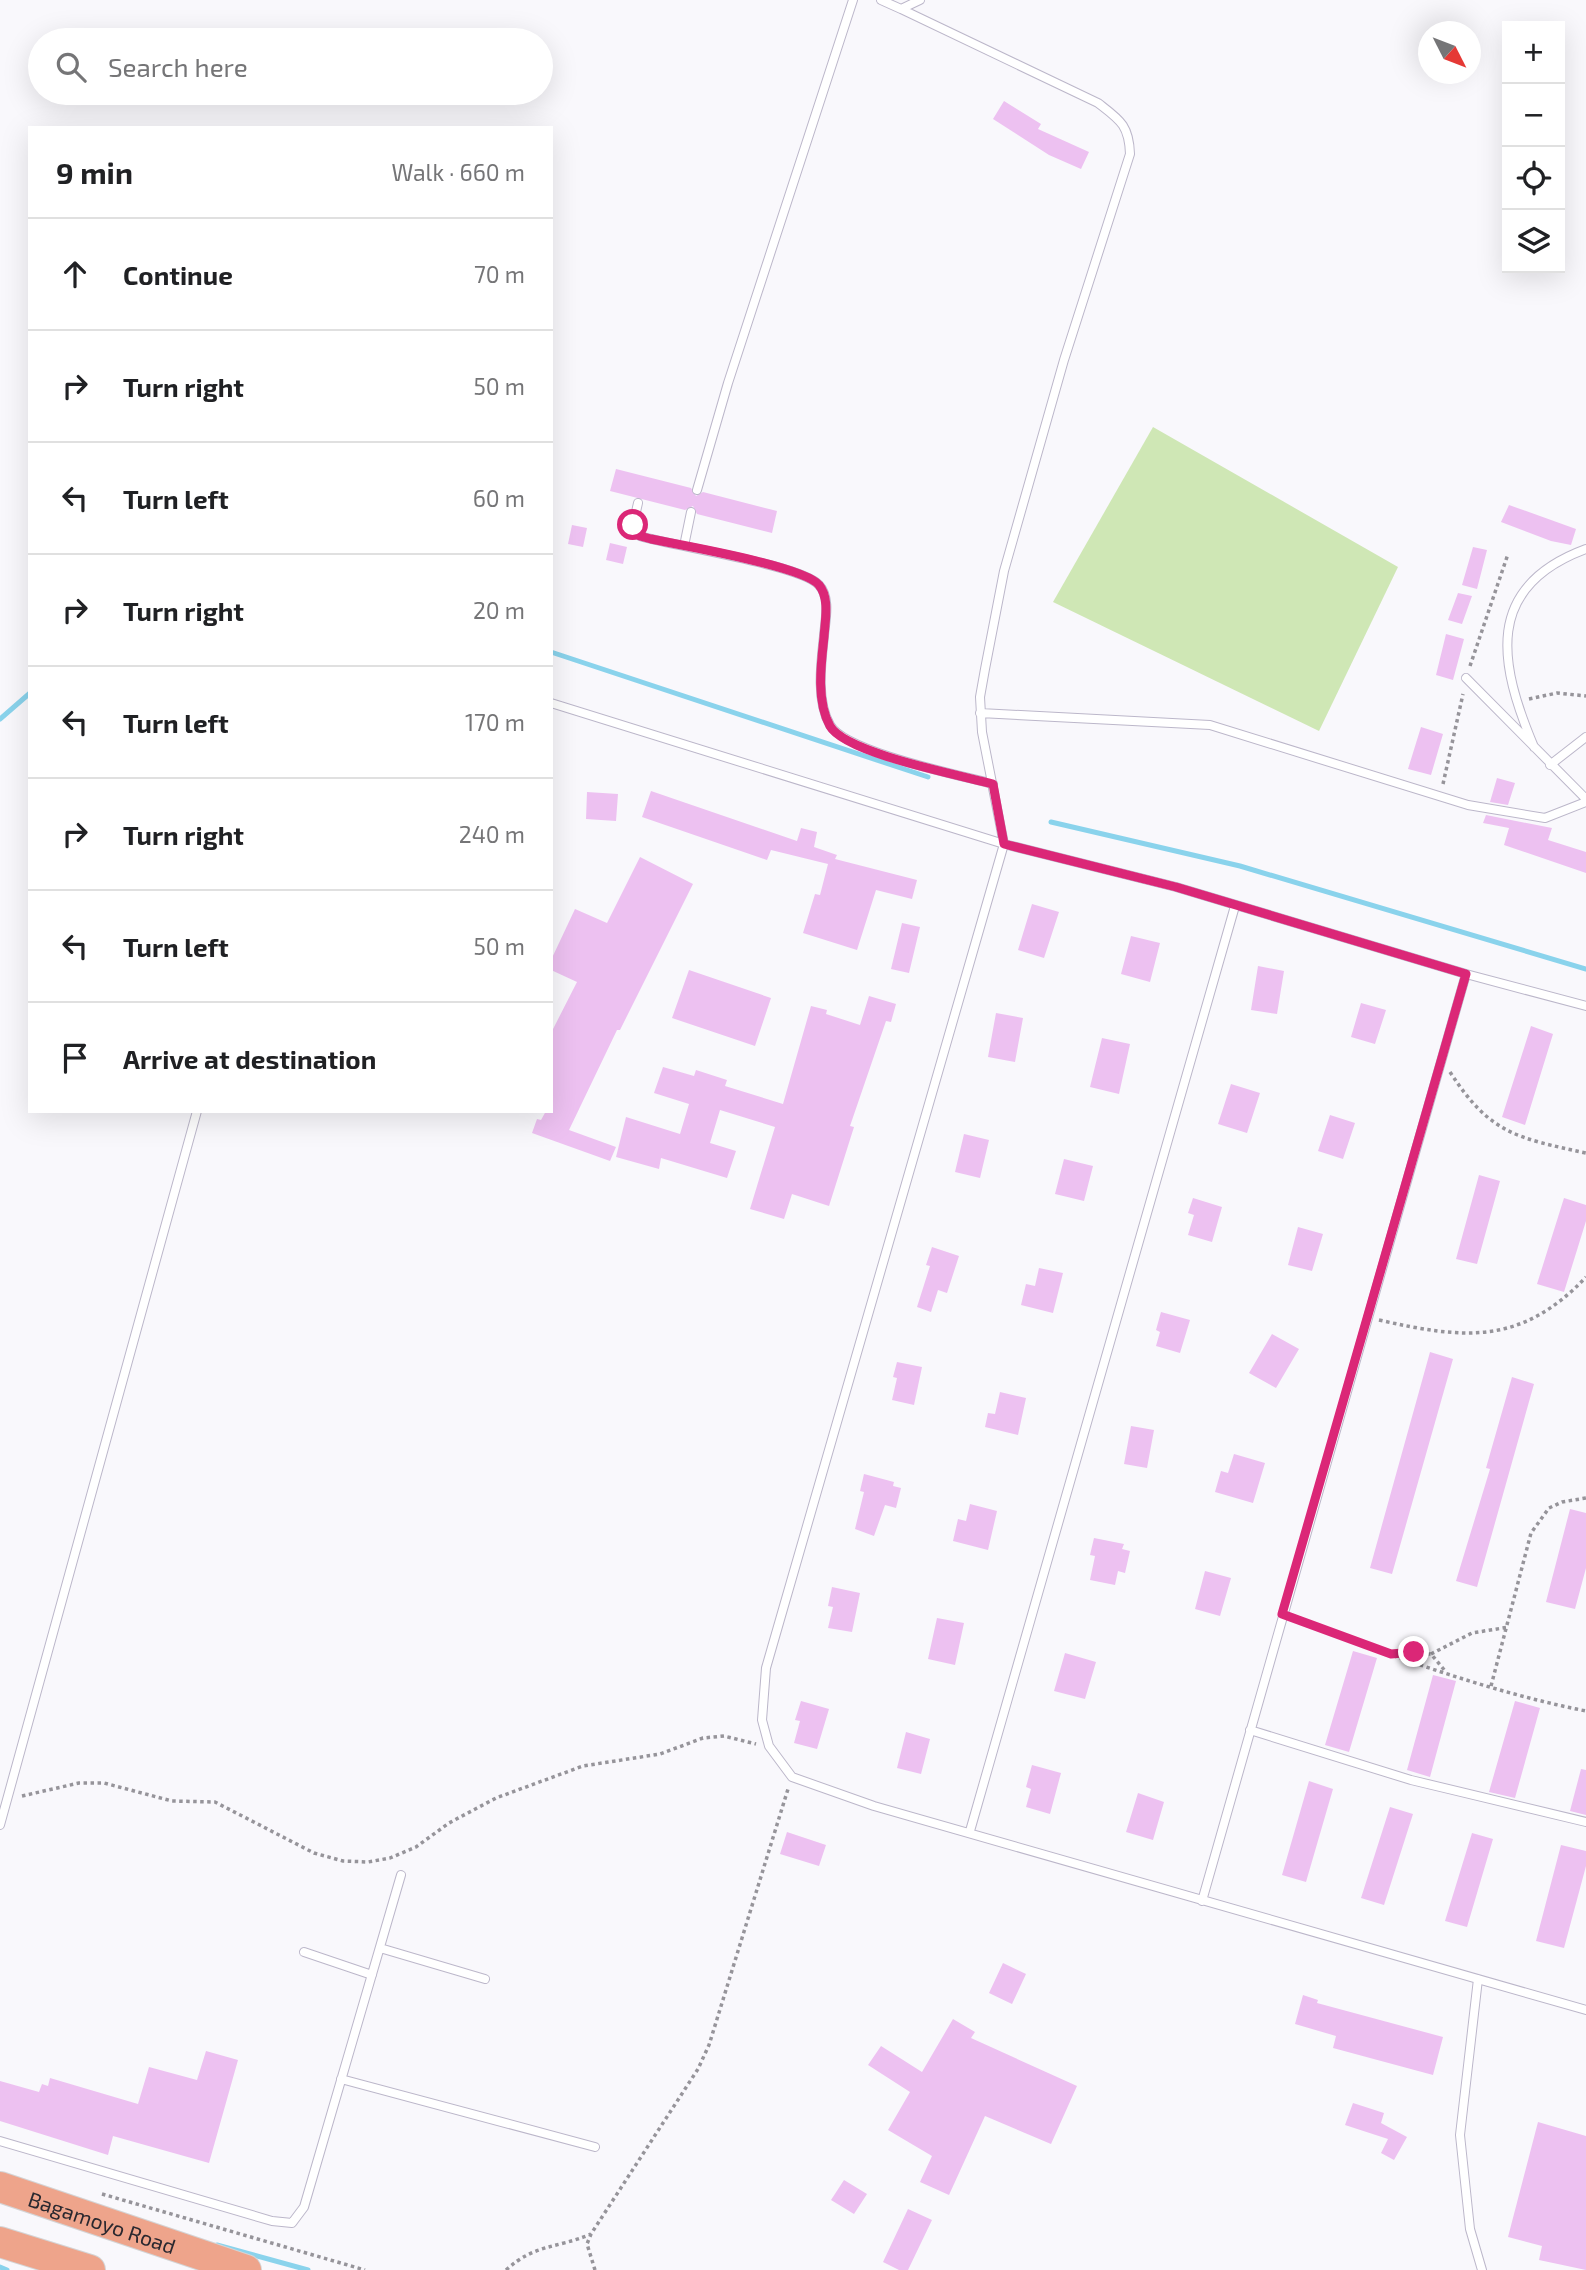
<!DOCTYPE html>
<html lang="en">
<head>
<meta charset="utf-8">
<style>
  :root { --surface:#fff; --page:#f6f6f6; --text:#202124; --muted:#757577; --line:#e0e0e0 }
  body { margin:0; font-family:"Exo 2",sans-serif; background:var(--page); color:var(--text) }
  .controls { position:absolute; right:21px; top:21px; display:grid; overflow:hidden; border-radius:0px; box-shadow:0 7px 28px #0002 }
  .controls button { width:63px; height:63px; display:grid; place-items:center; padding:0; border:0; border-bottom:2px solid var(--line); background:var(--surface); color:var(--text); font:35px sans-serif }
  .compass { position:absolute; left:1418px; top:21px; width:63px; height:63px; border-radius:50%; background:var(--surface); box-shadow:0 7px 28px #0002; rotate:132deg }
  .stop { position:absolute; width:21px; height:21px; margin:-16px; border:5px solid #db2777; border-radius:50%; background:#fff }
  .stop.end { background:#db2777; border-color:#fff; box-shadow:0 2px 7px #0008 }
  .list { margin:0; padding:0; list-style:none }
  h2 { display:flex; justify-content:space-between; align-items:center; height:91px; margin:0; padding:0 28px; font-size:30px }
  h2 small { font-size:23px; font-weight:400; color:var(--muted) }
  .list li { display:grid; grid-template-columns:46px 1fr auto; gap:21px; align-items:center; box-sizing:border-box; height:112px; padding:0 28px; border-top:2px solid var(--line) }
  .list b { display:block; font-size:26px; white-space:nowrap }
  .list em { font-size:23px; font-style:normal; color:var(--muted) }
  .icon { flex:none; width:38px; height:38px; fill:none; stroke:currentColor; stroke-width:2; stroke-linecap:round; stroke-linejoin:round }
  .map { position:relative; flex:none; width:1586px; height:2270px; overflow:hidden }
  .search { position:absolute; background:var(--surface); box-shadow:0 7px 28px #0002; left:28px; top:28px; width:525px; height:77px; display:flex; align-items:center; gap:18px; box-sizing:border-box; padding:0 24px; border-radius:38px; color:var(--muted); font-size:26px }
  .panel { position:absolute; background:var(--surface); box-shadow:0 7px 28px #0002; left:28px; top:126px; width:525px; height:987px; border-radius:0px }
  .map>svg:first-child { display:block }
  .green { fill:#cfe7b5 }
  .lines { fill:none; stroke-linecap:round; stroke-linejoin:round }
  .stream { stroke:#8ad3ec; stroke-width:5 }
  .building { fill:#edc1f1 }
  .lane-casing { stroke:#bcb7ca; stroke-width:10 }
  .highway-casing { stroke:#d4d4d5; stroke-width:32 }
  .path { stroke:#96949a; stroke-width:3.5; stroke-dasharray:3.5 3.5; stroke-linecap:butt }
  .lane { stroke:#fff; stroke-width:8 }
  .highway { stroke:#eea48b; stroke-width:30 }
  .route { stroke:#db2777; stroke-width:9 }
  .labels { text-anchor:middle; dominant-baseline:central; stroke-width:7; stroke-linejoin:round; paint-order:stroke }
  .street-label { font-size:21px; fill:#2a282f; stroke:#fff }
</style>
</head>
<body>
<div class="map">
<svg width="1586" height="2270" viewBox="0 0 1586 2270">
  <rect width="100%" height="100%" fill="#f9f8fc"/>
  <!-- green -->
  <path class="green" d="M1153,427l245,140 -79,164 -266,-129z"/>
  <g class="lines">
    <!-- stream -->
    <path class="stream" d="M551,652l377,125
      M0,719l30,-26
      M1051,822l189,44 346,103
      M217,2245l91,25
      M0,2267l7,3"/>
  </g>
  <!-- building -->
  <path class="building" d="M1004,101l37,23 -3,5 51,23 -8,17 -32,-14 -56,-36z
    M616,469l75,19 5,8 7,-4 74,19 -5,22 -75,-19 -4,-8 -8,4 -75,-19z
    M1509,505l67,24 -5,16 -20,-4 -50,-19z
    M572,525l15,3 -4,19 -15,-3z
    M610,543l17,4 -4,17 -17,-4z
    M1473,547l14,3 -10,39 -15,-4z
    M1458,593l14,3 -10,28 -14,-4z
    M1446,634l18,5 -11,41 -17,-5z
    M1421,727l22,7 -12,41 -23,-6z
    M1497,778l18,5 -7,22 -18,-3z
    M651,791l146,50 4,-13 16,4 -3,15 23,8 -2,4 82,21 -5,19 -36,-9 -19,60 -54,-17 12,-39 5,1 8,-31 -57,-14 -4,10 -125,-43z
    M587,792l31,2 -2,27 -30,-2z
    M1486,815l66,13 -4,12 38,12v21l-82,-28 5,-17 -26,-5z
    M640,857l53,27 -73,146h-3l-48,100 47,17 -6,14 -78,-28 5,-14 4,1 5,-9h5v-78l26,-51 -26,-12v-10l24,-51 32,14z
    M1032,904l27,8 -15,46 -26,-8z
    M902,923l18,4 -11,46 -18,-4z
    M1131,936l29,7 -10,39 -29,-8z
    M1258,966l26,5 -7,43 -26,-4z
    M689,970l82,28 -16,48 -83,-28z
    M869,996l27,8 -5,18 -5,-1 -36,105 4,1 -25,79 -37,-12 -8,25 -34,-10 25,-82 -55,-17 -10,33 26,8 -9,27 -66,-20 -2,11 -43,-12 10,-40 54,17 9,-30 -35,-11 9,-26 31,9 2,-6 31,10 -2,6 58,18 28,-98 16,4 -1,4 34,11z
    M1361,1003l25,7 -11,34 -24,-7z
    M996,1013l27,5 -8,44 -27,-5z
    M1531,1026l22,8 -28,91 -23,-8z
    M1102,1038l28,6 -11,50 -29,-7z
    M1231,1084l29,9 -13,40 -29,-9z
    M1330,1115l25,8 -12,36 -25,-8z
    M964,1134l25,6 -9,38 -25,-6z
    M1064,1159l29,7 -9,35 -29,-7z
    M1479,1175l21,6 -23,83 -21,-5z
    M1193,1198l29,9 -10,35 -24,-7 6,-20 -6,-2z
    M1564,1198l22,7v16l-22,71 -27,-8z
    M1298,1227l25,7 -11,37 -24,-6z
    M932,1247l27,9 -12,37 -9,-3 -7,22 -14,-5 13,-41 -4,-1z
    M1039,1268l24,5 -10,40 -32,-8 5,-21 9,2z
    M1161,1312l29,8 -10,33 -24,-7 4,-14 -4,-2z
    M1272,1334l27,15 -23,39 -27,-15z
    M1430,1352l23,7 -61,215 -22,-6z
    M897,1362l25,5 -8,38 -22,-5 5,-22 -4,-1z
    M1512,1377l22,7 -57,203 -21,-6 34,-112 -4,-1z
    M1000,1392l26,6 -8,37 -33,-8 3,-14 7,1z
    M1131,1426l23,4 -7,38 -23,-4z
    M1234,1454l31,9 -12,40 -38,-11 6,-21 7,2z
    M864,1474l30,8 -1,4 8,2 -5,20 -11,-3 -11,31 -19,-7 9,-37 -4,-1z
    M970,1504l27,7 -9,39 -35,-9 5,-22 8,2z
    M1570,1509l16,4v55l-11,41 -29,-7z
    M1094,1538l30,6 -2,5 8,2 -5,22 -7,-2 -3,14 -25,-5 5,-24 -5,-1z
    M1205,1571l26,7 -11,38 -25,-7z
    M832,1587l28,6 -8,39 -24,-4 5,-21 -5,-1z
    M937,1618l27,5 -9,42 -27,-6z
    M1353,1651l24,7 -28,94 -24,-7z
    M1065,1653l31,9 -11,37 -31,-8z
    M1433,1675l23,6 -26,96 -23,-7z
    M801,1701l28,8 -12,40 -23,-6 6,-22 -5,-1z
    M1515,1701l25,7 -25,90 -26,-6z
    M906,1732l24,7 -9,35 -24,-6z
    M1032,1765l29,8 -11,41 -24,-7 5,-18 -5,-2z
    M1581,1769l5,1v45l-16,-4z
    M1309,1781l24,8 -27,93 -24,-7z
    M1138,1793l26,9 -11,38 -27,-8z
    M1390,1807l23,7 -29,91 -23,-7z
    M787,1832l39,13 -7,21 -39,-12z
    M1472,1833l21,6 -26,88 -22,-6z
    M1561,1845l25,6v15l-22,82 -28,-7z
    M1003,1963l23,11 -14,30 -23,-11z
    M1303,1995l15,5 -1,3 126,34 -10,38 -100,-27 3,-12 -41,-12z
    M953,2019l22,13 -4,6 106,48 -26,58 -66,-28 -36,79 -29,-13 12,-26 -44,-26 22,-38 -42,-27 13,-19 41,26z
    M206,2051l32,9 -29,103 -96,-27 -5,19 -108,-34v-40l39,11 3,-8 6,2 2,-8 88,26 11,-37 48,13z
    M1353,2103l31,10 -3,10 26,14 -13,23 -13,-7 7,-14 -43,-14z
    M1538,2122l48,14v134l-47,-10 3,-14 -34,-9z
    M844,2180l23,14 -13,20 -23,-14z
    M908,2209l24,11 -24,50h-9l-16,-8z"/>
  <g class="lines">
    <defs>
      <path id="lane" d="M881,0l20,9 19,-9
        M901,9l197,94c22,17 31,22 32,51l-66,206 -60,211 -19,98 -5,28 2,35 22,112 -238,824 -4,52 7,26 23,31 82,29 712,204
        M697,490l31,-107 125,-383
        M638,503l-5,22 7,11c32,10 162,29 179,49 12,13 6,36 5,51 -3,27 -8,65 6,89 15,27 129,50 163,59
        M684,546l7,-34
        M1466,678l120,121
        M551,703l453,141 172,43 290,87 120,32
        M980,713l230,12 258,80 77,13 41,-16
        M1534,747c-35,-83 -51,-160 52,-198
        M1550,765l36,-28
        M1250,1730l161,50 175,42
        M0,1825l197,-714
        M970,1831l265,-925
        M1202,1901l264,-927
        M380,1948l105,31
        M304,1952l68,23
        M1478,1979l-18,156 10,94 12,41
        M341,2079l254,68
        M0,2141l272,80 20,2 12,-16 97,-332"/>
      <g id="highway">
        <path id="s1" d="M0,2187l246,83"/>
        <path d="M0,2242l90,28"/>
      </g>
    </defs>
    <!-- lane casing -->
    <use href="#lane" class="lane-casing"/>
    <!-- highway casing -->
    <use href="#highway" class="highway-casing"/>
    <!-- path -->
    <path class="path" d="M1470,666l38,-112
      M1529,699l28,-6 29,3
      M1443,784l20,-90
      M1450,1072c40,62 67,66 136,81
      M1379,1320c84,19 142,26 207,-43
      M1295,1619c94,36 191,72 291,92
      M1392,1654h39l15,18
      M1431,1654l41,-21 37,-6
      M1491,1686l40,-153 18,-25 13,-6 24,-4
      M22,1796l57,-13h25l68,18 43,1 99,51 29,8 25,1 22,-4 26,-11 33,-24 47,-25 87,-32 77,-12 43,-16 21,-2 32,8
      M102,2194l263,76
      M506,2270c30,-27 50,-21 85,-36
      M595,2270l-8,-26 4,-10 107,-165 11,-24 79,-256"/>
    <!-- lane -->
    <use href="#lane" class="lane"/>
    <!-- highway -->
    <use href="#highway" class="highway"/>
  </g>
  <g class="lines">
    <!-- route -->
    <path class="route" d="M633,525l7,11 11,3c29,6 153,27 168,46 11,13 6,36 5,52 -3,27 -8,64 6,89 15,27 129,49 163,58l11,60 172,43 290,87 -184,640 109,40 23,-2"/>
  </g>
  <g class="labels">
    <!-- street labels -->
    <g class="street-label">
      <text stroke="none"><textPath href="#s1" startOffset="108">Bagamoyo Road</textPath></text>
    </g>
  </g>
</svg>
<div class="controls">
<button>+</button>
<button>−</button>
<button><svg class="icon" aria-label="locate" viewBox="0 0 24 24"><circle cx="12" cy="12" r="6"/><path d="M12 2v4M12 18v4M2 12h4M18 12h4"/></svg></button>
<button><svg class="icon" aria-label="layers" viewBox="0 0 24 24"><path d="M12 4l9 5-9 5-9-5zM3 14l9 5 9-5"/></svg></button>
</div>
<svg class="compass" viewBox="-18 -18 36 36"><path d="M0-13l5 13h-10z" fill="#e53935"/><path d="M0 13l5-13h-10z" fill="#757577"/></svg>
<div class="stop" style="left:633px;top:525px"></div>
<div class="stop end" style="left:1414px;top:1652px"></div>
<div class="search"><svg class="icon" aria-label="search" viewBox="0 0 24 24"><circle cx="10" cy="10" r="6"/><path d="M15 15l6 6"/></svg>Search here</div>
<section class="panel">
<h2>9 min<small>Walk · 660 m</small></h2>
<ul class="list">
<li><svg class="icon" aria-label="ahead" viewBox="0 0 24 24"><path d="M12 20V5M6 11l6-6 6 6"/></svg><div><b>Continue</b></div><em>70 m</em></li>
<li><svg class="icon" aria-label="right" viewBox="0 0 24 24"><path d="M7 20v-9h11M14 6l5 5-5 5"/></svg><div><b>Turn right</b></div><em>50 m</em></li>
<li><svg class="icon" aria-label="left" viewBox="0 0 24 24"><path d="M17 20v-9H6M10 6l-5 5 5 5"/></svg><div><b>Turn left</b></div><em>60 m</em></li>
<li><svg class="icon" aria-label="right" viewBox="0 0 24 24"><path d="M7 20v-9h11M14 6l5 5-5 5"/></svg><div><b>Turn right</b></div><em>20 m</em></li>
<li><svg class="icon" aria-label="left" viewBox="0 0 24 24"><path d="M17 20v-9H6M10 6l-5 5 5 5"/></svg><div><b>Turn left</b></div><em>170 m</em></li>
<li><svg class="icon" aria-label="right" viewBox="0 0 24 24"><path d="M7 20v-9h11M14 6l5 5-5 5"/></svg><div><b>Turn right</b></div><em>240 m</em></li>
<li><svg class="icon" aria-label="left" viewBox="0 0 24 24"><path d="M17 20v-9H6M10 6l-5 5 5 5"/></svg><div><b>Turn left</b></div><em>50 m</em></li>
<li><svg class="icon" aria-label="arrive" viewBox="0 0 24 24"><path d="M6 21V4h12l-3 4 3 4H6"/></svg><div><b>Arrive at destination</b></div></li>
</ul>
</section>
</div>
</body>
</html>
